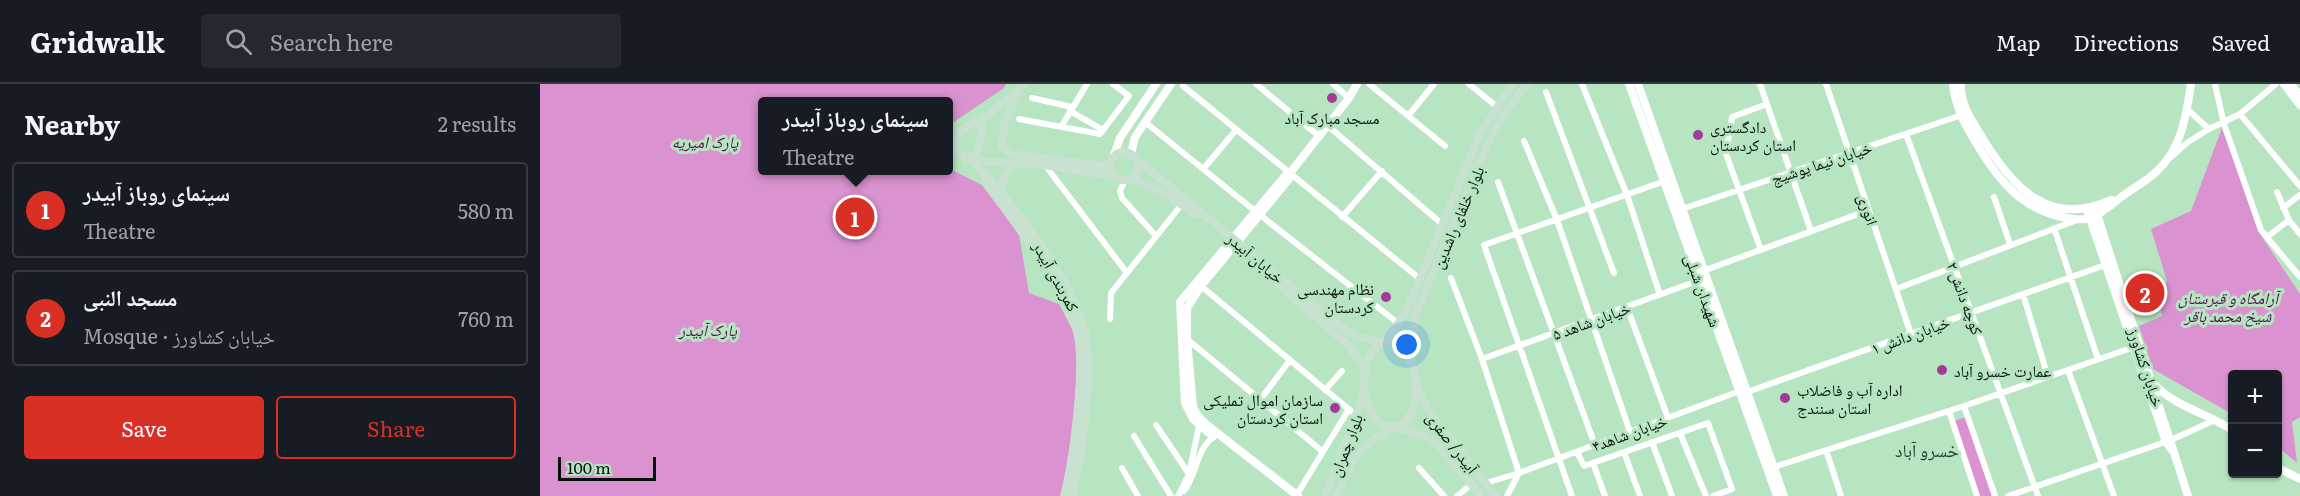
<!DOCTYPE html>
<html lang="en">
<head>
<meta charset="utf-8">
<style>
  :root { --surface:#171b24; --page:#242831; --text:#f1f3f6; --muted:#9ea1a6; --line:#363941; --accent:#d93025 }
  body { margin:0; font-family:Literata,"Noto Naskh Arabic",serif; background:var(--page); color:var(--text) }
  .controls { position:absolute; right:18px; bottom:18px; display:grid; overflow:hidden; border-radius:6px; box-shadow:0 2px 4px #0004 }
  .controls button { width:54px; height:54px; display:grid; place-items:center; padding:0; border:0; border-bottom:2px solid var(--line); background:var(--surface); color:var(--text); font:30px sans-serif }
  .scale { position:absolute; left:18px; bottom:15px; width:98px; box-sizing:border-box; padding-left:6px; border:3px solid #031308; border-top:0; font-size:16px; line-height:21px; white-space:nowrap; color:#031308; -webkit-text-stroke:4px #b7e5c2; paint-order:stroke }
  .you { position:absolute; left:867px; top:261px; width:21px; height:21px; margin:-15px; border:4px solid #fff; border-radius:50%; background:#1a73e8; box-shadow:0 0 0 9px #1a73e833 }
  .badge { display:grid; place-items:center; width:39px; height:39px; border-radius:50%; background:var(--accent); color:#fff; font-size:20px; font-weight:700 }
  .pin { position:absolute; translate:-50% -50%; border:3px solid #fff; box-shadow:0 2px 6px #0006 }
  .popup { position:absolute; left:218px; top:13px; width:195px; height:78px; box-sizing:border-box; display:grid; place-content:center; border-radius:6px; background:var(--surface); filter:drop-shadow(0 2px 4px #0005); font-size:20px; white-space:nowrap; color:var(--muted) }
  .popup b { font-size:22px; color:var(--text) }
  .popup::after { content:''; position:absolute; left:50%; top:100%; margin-left:-12px; border:12px solid transparent; border-top-color:var(--surface) }
  .list { margin:0; padding:0; list-style:none }
  h2 { display:flex; justify-content:space-between; align-items:center; height:78px; margin:0; padding:0 24px; font-size:26px }
  h2 small { font-size:20px; font-weight:400; color:var(--muted) }
  .list li { display:grid; grid-template-columns:39px 1fr auto; gap:18px; align-items:center; box-sizing:border-box; height:96px; margin:0 12px 12px; padding:0 12px; border:2px solid var(--line); border-radius:6px }
  .list b { display:block; font-size:22px; white-space:nowrap }
  .list p { margin:0; font-size:20px; white-space:nowrap; color:var(--muted) }
  .list em { font-size:20px; font-style:normal; color:var(--muted) }
  .actions { display:flex; gap:12px; padding:18px 24px }
  .actions a { flex:1; padding:14px 0; border:2px solid var(--accent); border-radius:6px; text-align:center; font-size:21px; color:var(--accent) }
  .actions .main { background:var(--accent); color:#fff }
  .icon { flex:none; width:33px; height:33px; fill:none; stroke:currentColor; stroke-width:2; stroke-linecap:round; stroke-linejoin:round }
  .map { position:relative; flex:none; width:1760px; height:412px; overflow:hidden }
  header { display:flex; align-items:center; gap:36px; box-sizing:border-box; height:84px; padding:0 30px; background:var(--surface); border-bottom:2px solid var(--line) }
  header strong { font-size:28px }
  nav { display:flex; gap:33px; margin-inline-start:auto; font-size:21px }
  .search { width:420px; height:54px; background:var(--page); display:flex; align-items:center; gap:15px; box-sizing:border-box; padding:0 21px; border-radius:6px; color:var(--muted); font-size:22px }
  main { display:flex }
  aside { flex:1; background:var(--surface) }
  .map>svg:first-child { display:block }
  .green { fill:#da92d0 }
  .lines { fill:none; stroke-linecap:round; stroke-linejoin:round }
  .minor { stroke:#fff; stroke-width:6 }
  .tertiary { stroke:#fff; stroke-width:8 }
  .secondary { stroke:#c8e1d0; stroke-width:8 }
  .poi-dot { fill:#a4399a; stroke:#b7e5c2; stroke-width:2 }
  .labels { text-anchor:middle; dominant-baseline:central; stroke-width:6; stroke-linejoin:round; paint-order:stroke }
  .poi-label { font-size:16px; fill:#031308; stroke:#b7e5c2; text-anchor:start }
  .park-label { font-size:16px; font-style:italic; fill:#500d4b; stroke:#b7e5c2 }
  .street-label { font-size:16px; fill:#031308; stroke:#b7e5c2 }
  .neighbourhood-label { font-size:18px; fill:#184226; stroke:#b7e5c2 }
</style>
</head>
<body>
<header>
<strong>Gridwalk</strong>
<div class="search"><svg class="icon" aria-label="search" viewBox="0 0 24 24"><circle cx="10" cy="10" r="6"/><path d="M15 15l6 6"/></svg>Search here</div>
<nav><a>Map</a><a>Directions</a><a>Saved</a></nav>
</header>
<main>
<aside>
<h2>Nearby<small>2 results</small></h2>
<ul class="list">
<li><span class="badge">1</span><div><b>سینمای روباز آبیدر</b><p>Theatre</p></div><em>580 m</em></li>
<li><span class="badge">2</span><div><b>مسجد النبی</b><p>Mosque · خیابان کشاورز</p></div><em>760 m</em></li>
</ul>
<div class="actions"><a class="main">Save</a><a>Share</a></div>
</aside>
<div class="map">
<svg width="1760" height="412" viewBox="0 0 1760 412">
  <rect width="100%" height="100%" fill="#b7e5c2"/>
  <!-- green -->
  <path class="green" d="M0,0h466l-2,4 -56,38v-24h-186v68h186v-2l34,17 36,44 11,64 30,11 22,42 -10,93 -10,57h-521z
    M1682,44l36,103 42,63v123l-8,5 5,41 -19,-16v-73h-46v40l-79,-45 -14,-43 23,-10 -4,-21 9,-14 -16,-52 40,-18z
    M1426,333l26,79h-13l-25,-75z"/>
  <g class="lines">
    <!-- minor -->
    <path class="minor" d="M716,0l64,53
      M793,0l16,14
      M829,0l76,62
      M929,0l27,22
      M1042,0l45,111 33,100
      M1220,0l51,147
      M1286,0l85,250
      M1675,0l9,40 37,106 39,47
      M643,2l237,193
      M1006,8l68,181
      M492,14l40,9
      M1647,25l22,20
      M530,27l33,19
      M1700,30l60,72
      M868,32l26,-32
      M479,35l81,15 29,-38 -16,-12
      M605,38l110,89
      M788,42l114,98
      M521,43l26,-43
      M1366,50l132,362
      M984,57l33,79 73,212
      M1631,73l17,-15 21,-13 31,-15 36,-30
      M505,81l82,108
      M664,84l32,-38
      M585,96l-5,11 2,7 34,38
      M958,98l97,263
      M1737,108l12,28 11,14
      M1454,113l16,47
      M1743,124l17,-13
      M1142,125l283,-95
      M720,131l139,109
      M802,133l40,-46
      M1514,144l44,131
      M1727,153l22,-17
      M1221,166l-35,-96 6,-37 35,-13
      M1163,187l166,-61
      M911,194l31,81 37,114
      M661,202l150,125
      M1356,205l181,-69
      M1483,210l25,83
      M1087,223l41,111
      M570,235l1,-26 71,-89
      M647,255l135,112
      M942,275l218,-79
      M1528,286l46,126
      M785,306l17,-19
      M1207,308l361,-128
      M720,316l30,-40
      M1424,322l31,90
      M1409,327l28,85
      M616,341l33,49
      M1140,349l26,63
      M594,352l37,60
      M1112,358l20,54
      M1286,366l15,46
      M1037,368l7,14 124,-43 24,66 -19,7
      M1084,368l16,44
      M1053,379l12,33
      M1234,383l190,-61 170,-59
      M582,384l16,28
      M879,384l25,28
      M946,399l33,-10 221,-82
      M644,407c13,-17 13,-44 30,-54
      M638,412l11,-22 10,-48
      M756,412l53,-87
      M917,412l15,-12
      M967,412l12,-23
      M1032,412l-88,-251 181,-64
      M1468,412l163,-56 44,-20"/>
    <!-- tertiary -->
    <path class="tertiary" d="M1089,0l148,412
      M1098,0l146,412
      M1413,0c2,25 15,46 28,67 19,31 41,56 77,65 11,3 22,5 32,2 12,-4 23,-15 34,-23 11,-8 23,-14 33,-24 25,-23 29,-55 34,-87
      M1421,0c-1,21 12,38 22,55 31,50 67,89 128,61
      M1744,0l16,21
      M1751,0l9,12
      M591,70l4,-17 36,-53
      M573,74l7,-20 36,-54
      M1555,124l93,288
      M1547,126l79,232 6,8
      M1614,300c21,23 53,29 78,46
      M670,350l-17,-15 -8,-16 -5,-101 105,-126 5,-3
      M1738,384l22,11
      M758,412l-91,-71 -9,-9 -5,-9 -6,-68v-31l14,-22 88,-107 1,-6 59,-75 8,-14"/>
    <!-- secondary -->
    <path class="secondary" d="M480,5l-15,32 -4,25 10,8 92,12 7,-2
      M434,37l5,1 3,5 -2,18 -6,12 -9,1 -7,-5 -3,-9 4,-11z
      M439,38l41,-33 3,-5
      M570 82a14 14 0 1 1 28 0a14 14 0 1 1-28 0Z
      M434,73l15,5 56,3 70,12
      M430,74c13,17 29,31 42,48 25,31 68,92 74,131 6,41 -3,118 -14,159
      M596,75l203,166c15,11 26,15 44,17
      M591,94l37,17 28,20
      M446,96l1,5c33,44 70,92 89,144 11,30 -3,134 -12,167
      M462,110c0,-15 1,-22 14,-29
      M705,171l103,90 17,23
      M847,256l20,-30 72,-174 33,-52
      M847,256c37,8 38,85 6,87 -31,3 -43,-73 -6,-87z
      M871,276l4,-45 75,-176 11,-20 26,-35
      M877,303l15,29 64,80
      M855,343l26,8 15,8 45,53
      M785,412l39,-103
      M797,412c16,-37 19,-49 56,-68"/>
  </g>
  <!-- markers -->
  <g class="poi-dot">
    <circle cx="792" cy="14" r="6"/>
    <circle cx="1158" cy="51" r="6"/>
    <circle cx="846" cy="213" r="6"/>
    <circle cx="1402" cy="286" r="6"/>
    <circle cx="1245" cy="314" r="6"/>
    <circle cx="795" cy="324" r="6"/>
  </g>
  <g class="labels">
    <!-- poi labels -->
    <g class="poi-label">
      <text x="792" y="33" text-anchor="middle">مسجد مبارک آباد</text>
      <text x="1170" y="42">دادگستری<tspan x="1170" dy="18">استان کردستان</tspan></text>
      <text x="834" y="204" text-anchor="end">نظام مهندسی<tspan x="834" dy="18">کردستان</tspan></text>
      <text x="1414" y="286">عمارت خسرو آباد</text>
      <text x="1257" y="305">اداره آب و فاضلاب<tspan x="1257" dy="18">استان سنندج</tspan></text>
      <text x="783" y="315" text-anchor="end">سازمان اموال تملیکی<tspan x="783" dy="18">استان کردستان</tspan></text>
    </g>
    <!-- park labels -->
    <g class="park-label">
      <text x="165" y="57">پارک امیریه</text>
      <text x="1688" y="213">آرامگاه و قبرستان<tspan x="1688" dy="18">شیخ محمد باقر</tspan></text>
      <text x="168" y="245">پارک آبیدر</text>
    </g>
    <!-- street labels -->
    <g class="street-label">
      <text transform="translate(1281 78) rotate(-18)">خیابان نیما یوشیج</text>
      <text transform="translate(1329 125) rotate(71)">انوری</text>
      <text transform="translate(917 133) rotate(-67)">بلوار خلفای راشدین</text>
      <text transform="translate(716 173) rotate(40)">خیابان آبیدر</text>
      <text transform="translate(517 192) rotate(61)">کمربندی آبیدر</text>
      <text transform="translate(1164 206) rotate(70)">شهیدان شبلی</text>
      <text transform="translate(1426 214) rotate(70)">کوچه دانش ۲</text>
      <text transform="translate(1051 236) rotate(-20)">خیابان شاهد ۵</text>
      <text transform="translate(1370 250) rotate(-20)">خیابان دانش ۱</text>
      <text transform="translate(1607 283) rotate(72)">خیابان کشاورز</text>
      <text transform="translate(1089 348) rotate(-20)">خیابان شاهد۴</text>
      <text transform="translate(913 358) rotate(52)">آبیدر/ صفری</text>
      <text transform="translate(805 361) rotate(-69)">بلوار چمران</text>
    </g>
    <!-- neighbourhood labels -->
    <g class="neighbourhood-label">
      <text x="1387" y="365">خسرو آباد</text>
    </g>
  </g>
</svg>
<div class="controls">
<button>+</button>
<button>−</button>
</div>
<div class="scale">100 m</div>
<div class="you"></div>
<div class="pin badge" style="left:315px;top:133px">1</div>
<div class="popup"><b>سینمای روباز آبیدر</b>Theatre</div>
<div class="pin badge" style="left:1605px;top:209px">2</div>
</div>
</main>
</body>
</html>
